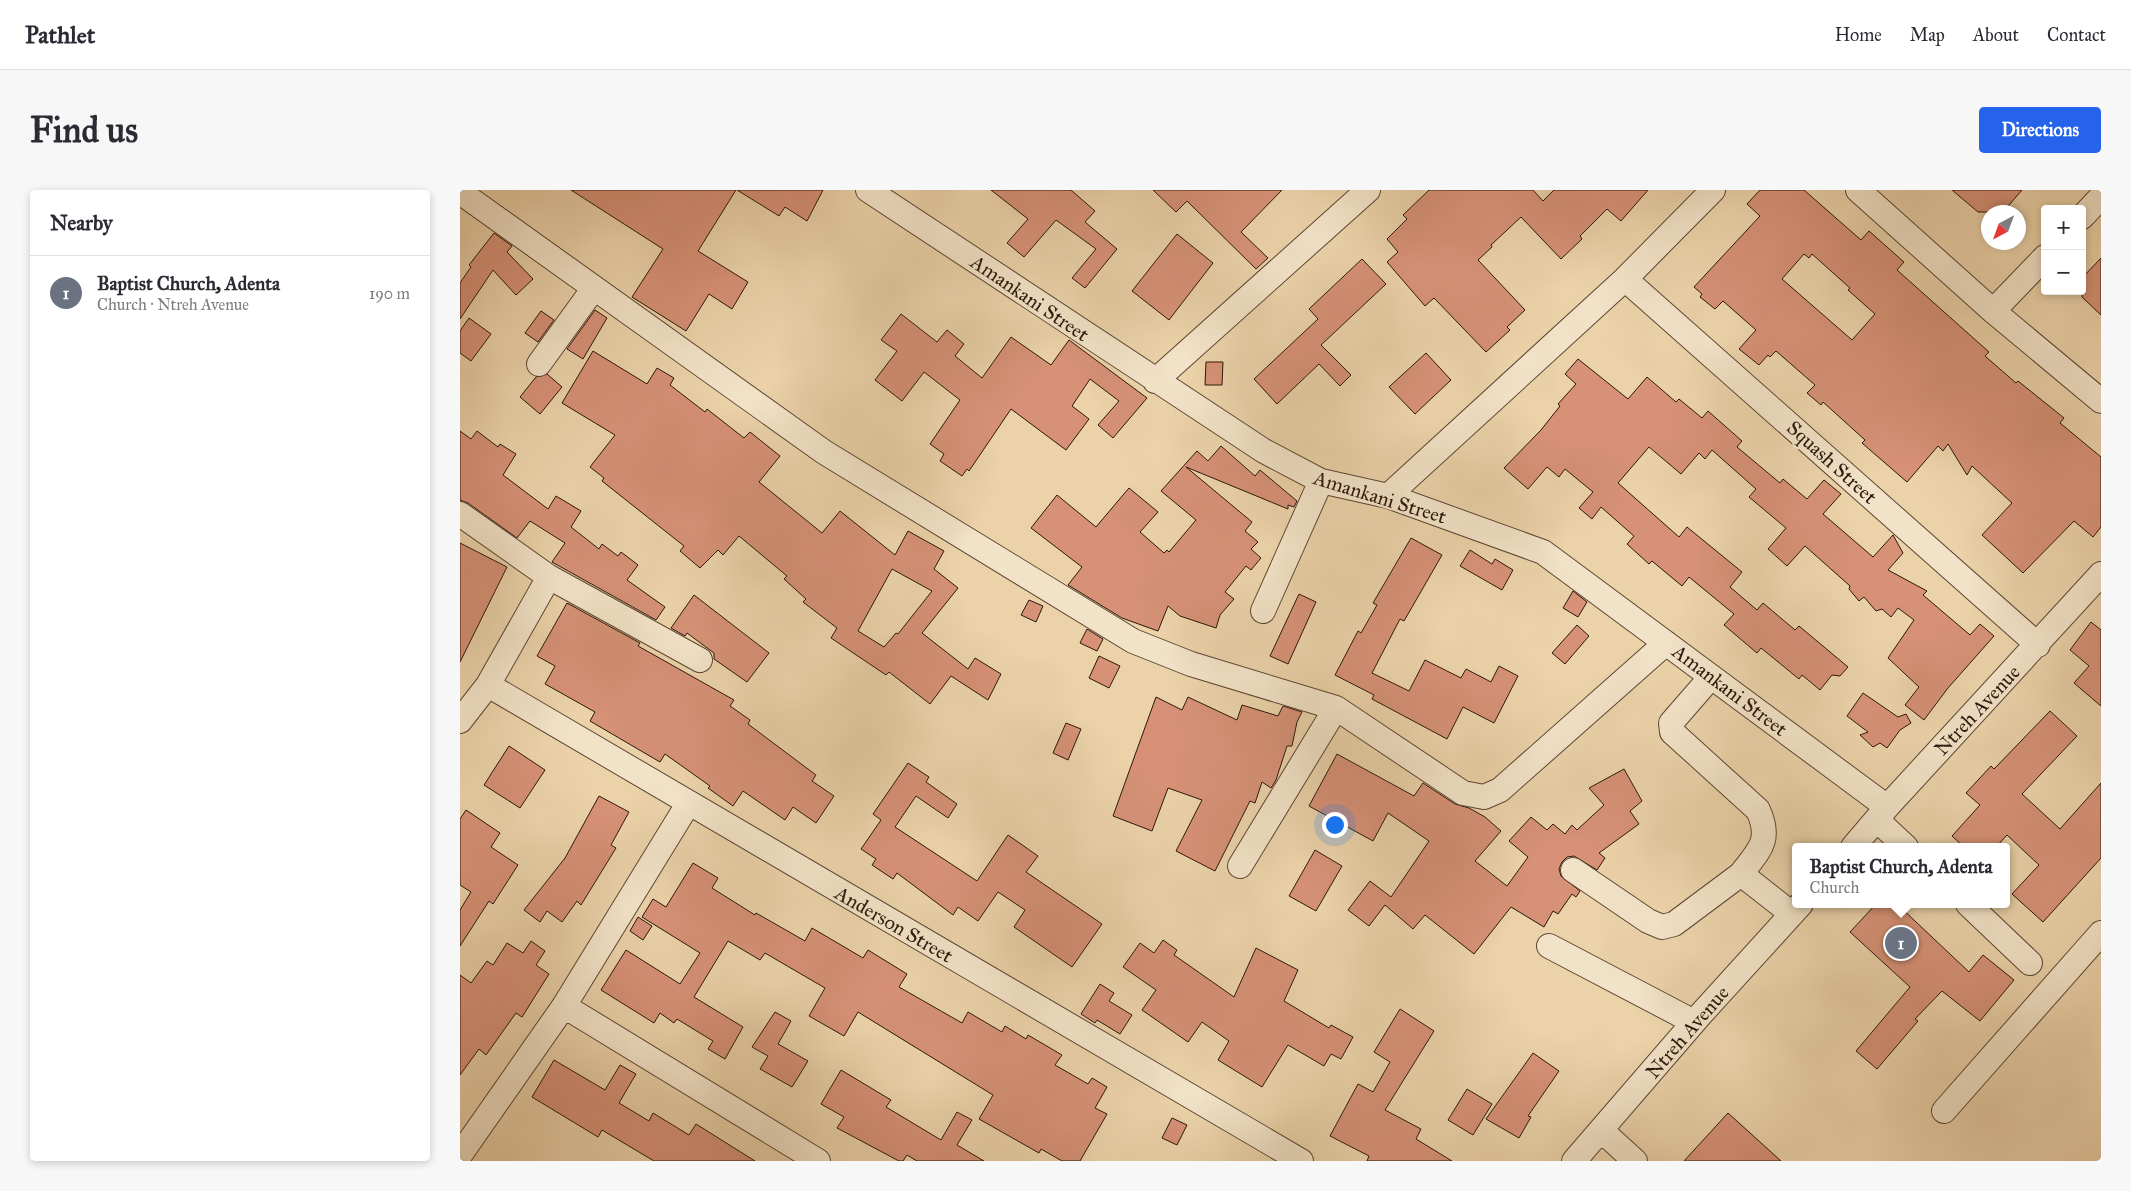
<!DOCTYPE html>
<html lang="en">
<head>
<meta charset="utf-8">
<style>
  :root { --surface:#fff; --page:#f7f7f7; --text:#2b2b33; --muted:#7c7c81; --line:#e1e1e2; --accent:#2563eb }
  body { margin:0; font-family:"IM FELL Great Primer",serif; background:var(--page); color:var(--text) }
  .controls { position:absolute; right:15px; top:15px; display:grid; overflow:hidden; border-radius:5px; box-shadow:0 2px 8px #0003 }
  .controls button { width:45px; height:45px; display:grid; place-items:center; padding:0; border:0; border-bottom:1px solid var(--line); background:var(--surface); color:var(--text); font:25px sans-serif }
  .compass { position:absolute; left:1521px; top:15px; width:45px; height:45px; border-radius:50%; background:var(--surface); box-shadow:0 2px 8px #0003; rotate:221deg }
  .you { position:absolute; left:874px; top:634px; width:18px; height:18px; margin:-12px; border:4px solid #fff; border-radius:50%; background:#1a73e8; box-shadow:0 0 0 8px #1a73e833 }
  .badge { display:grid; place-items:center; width:32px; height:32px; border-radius:50%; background:var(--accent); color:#fff; font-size:16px; font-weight:700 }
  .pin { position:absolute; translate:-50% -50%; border:2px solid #fff; box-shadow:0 1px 5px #0006 }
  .popup { position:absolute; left:1332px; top:653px; width:218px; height:65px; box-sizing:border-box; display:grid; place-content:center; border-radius:5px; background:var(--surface); filter:drop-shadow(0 1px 4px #0005); font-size:16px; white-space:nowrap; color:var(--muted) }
  .popup b { font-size:19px; color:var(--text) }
  .popup::after { content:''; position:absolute; left:50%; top:100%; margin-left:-10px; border:10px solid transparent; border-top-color:var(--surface) }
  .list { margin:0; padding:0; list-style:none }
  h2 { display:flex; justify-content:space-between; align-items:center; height:65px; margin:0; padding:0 20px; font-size:21px }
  h2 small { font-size:16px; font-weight:400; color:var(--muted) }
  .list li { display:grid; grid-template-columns:32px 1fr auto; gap:15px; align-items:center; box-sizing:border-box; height:75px; padding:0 20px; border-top:1px solid var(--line) }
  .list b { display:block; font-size:19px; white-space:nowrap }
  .list p { margin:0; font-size:16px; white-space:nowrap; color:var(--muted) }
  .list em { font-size:16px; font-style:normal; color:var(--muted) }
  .map { position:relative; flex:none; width:1641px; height:971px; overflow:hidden; border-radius:5px }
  header { display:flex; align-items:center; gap:30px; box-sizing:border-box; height:70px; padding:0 25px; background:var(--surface); border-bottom:1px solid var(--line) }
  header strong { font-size:24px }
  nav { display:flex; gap:28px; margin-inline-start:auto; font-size:18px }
  .intro { display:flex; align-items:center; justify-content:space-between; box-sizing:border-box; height:120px; padding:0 30px }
  h1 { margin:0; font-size:35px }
  .button { padding:12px 22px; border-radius:5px; background:var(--accent); color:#fff; font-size:18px; font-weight:700 }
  main { display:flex; gap:30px; padding:0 30px }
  aside { flex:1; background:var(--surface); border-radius:5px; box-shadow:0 2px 8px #0003 }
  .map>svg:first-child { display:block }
  .building { fill:#d69176; stroke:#2c170c; fill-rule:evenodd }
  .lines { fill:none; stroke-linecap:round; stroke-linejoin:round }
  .minor-casing { stroke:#5c4633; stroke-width:26 }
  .minor { stroke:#f2e2c7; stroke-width:24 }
  .labels { text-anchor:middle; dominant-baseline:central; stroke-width:4.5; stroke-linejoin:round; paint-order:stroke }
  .street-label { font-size:20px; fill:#2c170c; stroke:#f2e2c7 }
</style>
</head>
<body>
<header>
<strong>Pathlet</strong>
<nav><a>Home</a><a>Map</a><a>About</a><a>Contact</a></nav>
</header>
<div class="intro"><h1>Find us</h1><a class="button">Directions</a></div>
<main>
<aside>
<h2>Nearby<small></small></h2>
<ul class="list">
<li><span class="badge" style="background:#6b7280">1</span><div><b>Baptist Church, Adenta</b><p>Church · Ntreh Avenue</p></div><em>190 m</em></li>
</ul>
</aside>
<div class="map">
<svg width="1641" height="971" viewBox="0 0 1641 971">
  <rect width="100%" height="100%" fill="#ebd2a9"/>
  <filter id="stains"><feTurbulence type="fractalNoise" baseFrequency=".004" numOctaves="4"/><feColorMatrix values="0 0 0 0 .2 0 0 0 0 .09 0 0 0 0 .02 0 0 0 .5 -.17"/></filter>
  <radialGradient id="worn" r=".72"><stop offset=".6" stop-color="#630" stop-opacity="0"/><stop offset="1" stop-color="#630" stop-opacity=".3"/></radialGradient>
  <!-- building -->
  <path class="building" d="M111,0h165l-38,61 50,31 -16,27 -23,-15 -23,37 -54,-34 31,-48z
    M277,0h86l-16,31 -22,-14 -6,9z
    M531,0h80l24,21 -10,11 32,27 -32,39 -13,-10 24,-29 -40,-29 -32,37 -17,-14 21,-24z
    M693,0h129l-41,42 27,26 -12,11 -69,-68 -11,11z
    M969,0h104l10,11 11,-11h94l-27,31 -14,-12 -27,27 2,3 -21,20 -40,-42 -30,28 1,2 -14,13 47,50 -18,17 3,3 -24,22 -52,-54 -9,8 -38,-44 11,-10 -11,-13 20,-20 -4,-4z
    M1300,0h44l57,50 8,-9 35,31 -7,8 92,82 -4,4 31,27 2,-2 46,37 -4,5 41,34v70l-8,10 -19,-16 -51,52 -41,-38 30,-32 -40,-37 -5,9 -19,-31 -5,7 -5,-5 -31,36 -45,-39 3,-3 -42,-38 -2,3 -14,-12 8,-8 -39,-34 -6,6 -2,-2 -9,10 -20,-16 17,-19 -33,-29 -8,8 -15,-12 2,-3 -8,-7 66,-71 -13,-12zM1344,64l5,4 3,-4 38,34 -2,2 27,24 -23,26 -70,-61z
    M1492,0h70l-19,22h-25z
    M34,43l18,13 -5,6 26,27 -17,16 -23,-25 -33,49v-36l11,-16 -2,-2z
    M717,44l36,29 -44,57 -37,-29z
    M1641,68v57l-19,-18v-19z
    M902,69l24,25 -65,61 30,30 -11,11 -21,-22 -42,40 -23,-25 64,-60 -9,-10z
    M135,120l12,8 -24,41 -16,-10z
    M81,121l13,9 -16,22 -13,-9z
    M441,124l36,28 10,-12 17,14 -9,12 27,22 29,-41 40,28 18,-25 78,58 -34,40 -15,-13 21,-24 -29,-22 -18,27 17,13 -23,31 -55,-41 -42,62 -2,-2 -5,7 -22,-15 4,-7 -14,-10 30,-44 -36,-28 -22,29 -27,-21 22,-29 -16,-11z
    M9,128l22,16 -20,27 -11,-8v-22z
    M133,161l54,33 10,-16 17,10 -4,7 35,27 2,-3 37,29 6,-6 30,24 -21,26 63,51 18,-22 55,44 13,-24 36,20 -10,18 24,19 -36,45 46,36 7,-11 26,16 -13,26 -37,-24 -21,28 -41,-32 -3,3 -55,-37 6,-10 -34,-26 3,-3 -22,-20 3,-3 -48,-40 -16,19 -5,-5 -18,18 -20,-17 4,-5 -82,-65 2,-3 -14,-11 25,-32 -53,-32zM432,379l40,22 -34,43 -2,-1 -12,14 -26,-16z
    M966,163l25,27 -36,34 -26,-27z
    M1118,169l50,40 19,-22 29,25 3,-3 23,19 6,-7 34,30 -5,6 43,36 3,-4 24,20 17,-19 17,14 -18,20 50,43 20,-22 10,18 -15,17 39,21 -4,4 47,40 10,-11 14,12 -46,52 -24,32 -19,-15 14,-18 -31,-29 26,-38 -16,-12 -7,9 -9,-8 -6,2 -12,-14 -5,4 -10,-12 1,-3 -45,-40 -18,20 -19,-17 18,-21 -37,-31 7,-8 -44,-39 -7,9 -6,-6 -18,21 -32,-27 -31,36 61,54 8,-10 55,45 -12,15 27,23 6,-7 32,27 4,-4 49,41 -8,9 -8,-1 -12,15 -18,-15 -3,4 -38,-31 -4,5 -33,-28 10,-11 -45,-37 -7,9 -30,-25 -3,3 -22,-20 7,-8 -33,-29 -9,12 -13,-11 14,-16 -28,-23 -6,8 -12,-10 -19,22 -24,-21 37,-38 19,-24 -2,-2 18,-20 -11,-10z
    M746,172h17l-1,23h-17z
    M87,184l15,13 -22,27 -20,-17 16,-20z
    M0,241l11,8 6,-8 21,16 2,-3 16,10 -13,21 45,34 8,-13 25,15 -10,16 28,22 3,-5 16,12 3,-4 17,13 -11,15 38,27 -9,13 -104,-58 13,-19 -35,-22 -13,17 -49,-35 -8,-3z
    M761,256l34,30 5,-6 37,31 -3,6 -6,-2v4l-102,-42 66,55 -7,9 13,11 -7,7 10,9 -10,12 -5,-4 -21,26 9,7 -14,16 -4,13 -36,-12 -12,-10 -10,25 -36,-13 -54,-33 14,-18 -51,-39 26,-33 39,32 33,-39 29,24 -18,20 24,21 3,-3 2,2 27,-32 -35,-29 36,-40 11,10z
    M951,348l31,17 -38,66 -4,-2 -28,54 37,18 16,-31 36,18 5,-9 25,13 8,-16 19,10 -24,47 -31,-16 -16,32 -75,-40 2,-4 -39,-20 23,-44 3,2 16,-28 -4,-2z
    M0,353l47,24 -47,95z
    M1010,360l22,14 3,-5 18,11 -11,20 -42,-24z
    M1113,401l14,11 -9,15 -15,-9z
    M839,404l17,8 -28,62 -18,-8z
    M234,405l75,58 -22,29 -33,-23v-6l-27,-20 -2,3 -14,-8z
    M569,410l14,6 -7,16 -15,-7z
    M107,413l73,40 -2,3 96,54 -4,6 20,14 -2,4 68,51 -4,6 22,15 -18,27 -23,-16 -8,13 -42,-29 -10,15 -25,-18 2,-2 -45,-32 -5,8 -70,-41 5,-9 -50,-28 10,-18 -18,-10z
    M1631,432l10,8v76l-27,-23 15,-17 -19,-16z
    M1117,435l12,11 -24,28 -13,-11z
    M627,439l16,10 -6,12 -17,-8z
    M639,466l21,10 -11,22 -20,-10z
    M1403,503l35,24 8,-3 5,9 -11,7 -13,18 -7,-5 -7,4 -13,-12 8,-3 -21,-16z
    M696,507l26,13 6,-13 49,23 5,-15 36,11 5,-10 19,6 -5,10 -5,24h-5l-11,34 -5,8 -9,-6 -7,21 -5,-2 -35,70 -39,-20 26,-51 -34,-12 -16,43 -39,-15z
    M1590,521l27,25 -55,58 38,35 41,-46v75l-58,64 -31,-28 27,-29 -32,-30 -11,12h-32l-12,-11 28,-31 -14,-12 25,-27 3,3z
    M606,533l15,6 -13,31 -15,-7z
    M49,556l36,24 -25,38 -36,-23z
    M877,564l77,42 9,-13 32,21 14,4 16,9 16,14 -26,30 32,25 21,-29 -19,-16 22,-24 16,13 6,-6 12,10 7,-9 5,5 27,-25 -15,-17 35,-19 18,32 -12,10 9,13 -40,29 6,5 -8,12 -23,-14 -7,1 -5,5 -3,7 2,7 19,15 -4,6 -4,-3 -14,20 -5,-3 -9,16 -33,-20 -37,47 -49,-39 -12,14 -28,-24 -16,21 -21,-16 22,-29 21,16 38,-56 -41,-28 -15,28 -64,-35z
    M448,573l21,14 -3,5 31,22 -9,14 -32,-22 -21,31 82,54 31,-46 30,21 -12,16 76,52 -30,43 -58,-40 11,-17 -27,-18 -20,29 -20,-14 -5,8 -56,-42 -4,6 -21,-14 4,-6 -15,-10 20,-29 -8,-6z
    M139,606l30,16 -18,33 5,3 -35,57 -4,-4 -15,21 -15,-11 -7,11 -16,-12 41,-52z
    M6,620l34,23 -9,14 27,18 -25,39 -4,-3 -29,45v-36l11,-18 -11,-7v-66z
    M855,660l27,16 -26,45 -27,-15z
    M233,673l25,15 -6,10 43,27 1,-2 49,28 7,-13 51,30 5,-8 39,24 -8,13 63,36 6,-11 34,20 3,-6 21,13 2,-4 34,20 -7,10 33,19 4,-6 15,9 -12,21 12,6 -27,47h-18l-21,-12 -2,4 -60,-34 14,-24 -135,-83 -14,24 -35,-20 16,-28 -60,-35 -5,7 -32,-19 -34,56 49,30 -18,32 -17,-10 5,-8 -36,-22 -3,4 -14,-10 -6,10 -53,-33 25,-40 54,34 20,-31 -58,-36 11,-18 13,8z
    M1416,714h21l72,68 14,-17 31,25 -34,41 -38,-30 -27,28 3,2 -41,48 -21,-18 54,-64 -60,-55z
    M178,727l14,9 -9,14 -13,-9z
    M703,750l14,10 -3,5 60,42 22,-49 42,22 -14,31 45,27 2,-3 22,12 -12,22 -10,-5 -7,12 -36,-21 -26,42 -44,-27 11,-19 -27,-19 -14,20 -46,-32 14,-20 -33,-23 17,-24 14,10z
    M71,751l14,10 -9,14 13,9 -27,43 -6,-4 -30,42 -7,-6 -19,26v-100l11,8 16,-22 6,4 14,-22 16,10z
    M640,794l14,9 -5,8 23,14 -12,19 -23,-14 -2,3 -14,-9z
    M940,819l34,22 -49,79 36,19 -5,10 36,22h-85l2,-5 -39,-20 28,-52 15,8 17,-30 -16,-10z
    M315,822l16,9 -13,23 30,17 -16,26 -32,-18 8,-13 -16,-9z
    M1073,863l26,18 -31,45 3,1 -12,21 -33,-19z
    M94,870l51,30 15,-25 16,9 -17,29 30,18 4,-8 36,22 7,-11 59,37h-101l-52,-31 -4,7 -66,-40z
    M381,880l50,30 -5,7 55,33 16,-28 15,8 -15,25 27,16h-67l-10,-6 -4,6h-4l-62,-33 7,-11 -23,-13z
    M1007,899l25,15 -19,31 -25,-15z
    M1268,923l53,48h-97z
    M712,928l15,7 -10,20 -15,-7z"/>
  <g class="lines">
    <defs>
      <path id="minor" d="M408,0l396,261 57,30 67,15 155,56 344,255
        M1398,0l135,121 108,90
        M0,2l364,260 309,189 58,23 145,44 127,85 21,4 16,-7 166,-147
        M1622,27l19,-20
        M1165,89l413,366
        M1533,121l52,-54
        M79,174l55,-76
        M695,191l213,-191
        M928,306l237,-217 88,-89
        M0,324l89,63 151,83
        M803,421l58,-130
        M1251,487l-40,46 1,9 86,78c14,31 1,40 -17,64
        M28,495l813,476
        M0,531l28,-36 61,-108
        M1417,630l29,27
        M1393,657l34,-40 214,-233
        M780,676l96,-158
        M1113,680l75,51 14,6 12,-3 67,-50 51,40
        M1508,714l62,59
        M1089,756l145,76
        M104,816l254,155
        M1484,921l157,-178
        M1141,940l34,31
        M0,965l104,-149 124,-202
        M1114,971l127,-147 100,-110"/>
    </defs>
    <!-- minor casing -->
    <use href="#minor" class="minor-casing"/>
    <!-- minor -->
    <use href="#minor" class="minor"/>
  </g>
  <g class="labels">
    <!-- street labels -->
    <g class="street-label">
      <text transform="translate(570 108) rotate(34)">Amankani Street</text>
      <text transform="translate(1372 272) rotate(42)">Squash Street</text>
      <text transform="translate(920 307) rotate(17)">Amankani Street</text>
      <text transform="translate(1270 500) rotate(37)">Amankani Street</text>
      <text transform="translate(1517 520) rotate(-47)">Ntreh Avenue</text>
      <text transform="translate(434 734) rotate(30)">Anderson Street</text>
      <text transform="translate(1227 842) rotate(-49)">Ntreh Avenue</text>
    </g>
  </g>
  <rect width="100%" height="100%" filter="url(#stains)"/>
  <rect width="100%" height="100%" fill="url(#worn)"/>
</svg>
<div class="controls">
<button>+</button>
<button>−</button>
</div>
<svg class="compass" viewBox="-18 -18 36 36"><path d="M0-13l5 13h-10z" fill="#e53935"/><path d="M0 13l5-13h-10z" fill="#7c7c81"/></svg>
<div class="you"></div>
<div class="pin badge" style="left:1441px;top:753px;background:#6b7280">1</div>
<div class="popup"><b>Baptist Church, Adenta</b>Church</div>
</div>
</main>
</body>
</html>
